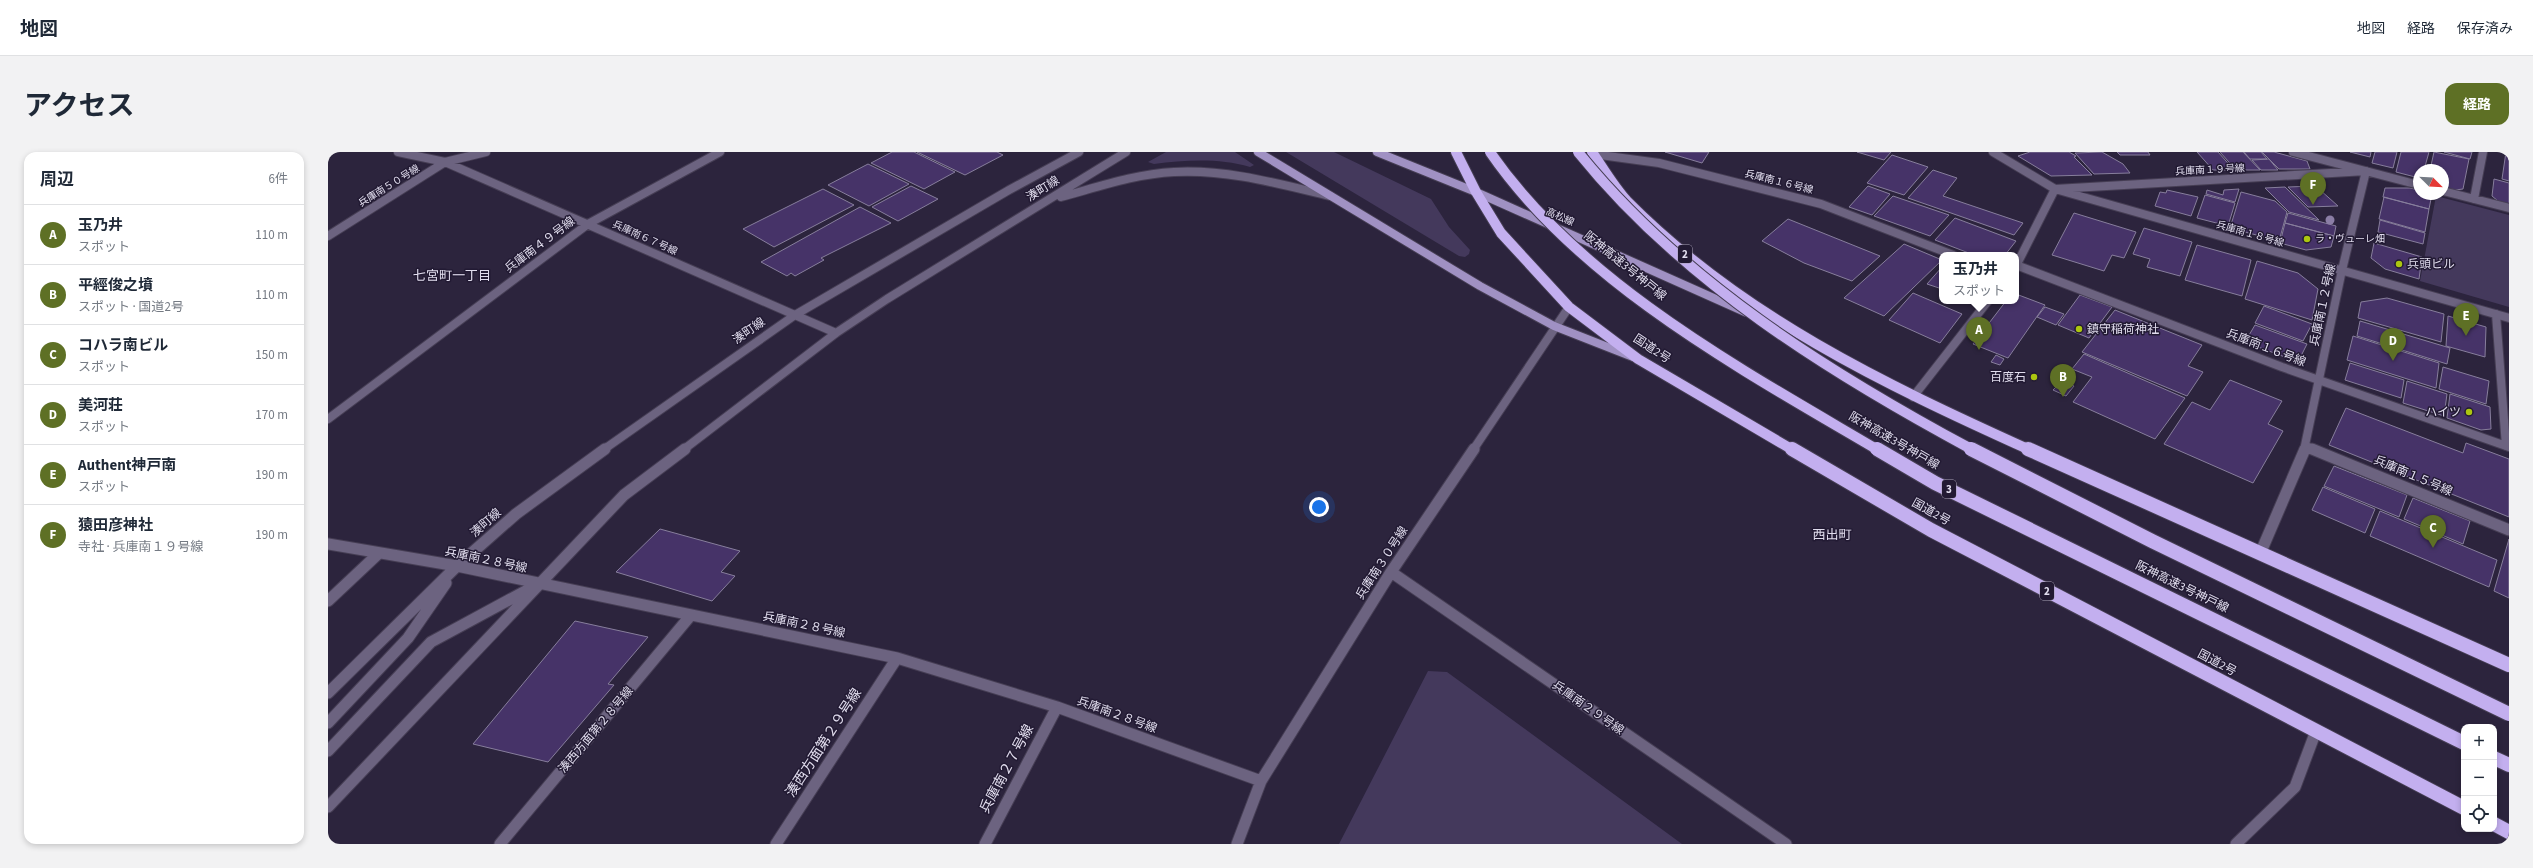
<!DOCTYPE html>
<html lang="ja">
<head>
<meta charset="utf-8">
<style>
  :root { --surface:#fff; --page:#f2f2f3; --text:#1f2937; --muted:#747a83; --line:#e0e1e3; --accent:#5e7025 }
  body { margin:0; font-family:"Source Sans 3","Noto Sans JP",sans-serif; background:var(--page); color:var(--text) }
  .controls { position:absolute; right:12px; bottom:12px; display:grid; overflow:hidden; border-radius:8px; box-shadow:0 2px 6px #0003 }
  .controls button { width:36px; height:36px; display:grid; place-items:center; padding:0; border:0; border-bottom:1px solid var(--line); background:var(--surface); color:var(--text); font:20px sans-serif }
  .compass { position:absolute; left:2085px; top:12px; width:36px; height:36px; border-radius:50%; background:var(--surface); box-shadow:0 2px 6px #0003; rotate:114deg }
  .you { position:absolute; left:991px; top:355px; width:14px; height:14px; margin:-10px; border:3px solid #fff; border-radius:50%; background:#1a73e8; box-shadow:0 0 0 6px #1a73e833 }
  .badge { display:grid; place-items:center; width:26px; height:26px; border-radius:50%; background:var(--accent); color:#fff; font-size:13px; font-weight:700 }
  .pin { position:absolute; translate:-50% -33px; filter:drop-shadow(0 1px 2px #0008) }
  .pin::after { content:''; position:absolute; top:21px; width:14px; height:12px; background:inherit; clip-path:polygon(0 0,100% 0,50% 100%) }
  .popup { position:absolute; left:1611px; top:100px; width:80px; height:52px; box-sizing:border-box; display:grid; place-content:center; border-radius:8px; background:var(--surface); filter:drop-shadow(0 1px 3px #0005); font-size:13px; white-space:nowrap; color:var(--muted) }
  .popup b { font-size:15px; color:var(--text) }
  .popup::after { content:''; position:absolute; left:50%; top:100%; margin-left:-8px; border:8px solid transparent; border-top-color:var(--surface) }
  .list { margin:0; padding:0; list-style:none }
  h2 { display:flex; justify-content:space-between; align-items:center; height:52px; margin:0; padding:0 16px; font-size:17px }
  h2 small { font-size:13px; font-weight:400; color:var(--muted) }
  .list li { display:grid; grid-template-columns:26px 1fr auto; gap:12px; align-items:center; box-sizing:border-box; height:60px; padding:0 16px; border-top:1px solid var(--line) }
  .list b { display:block; font-size:15px; white-space:nowrap }
  .list p { margin:0; font-size:13px; white-space:nowrap; color:var(--muted) }
  .list em { font-size:13px; font-style:normal; color:var(--muted) }
  .icon { flex:none; width:22px; height:22px; fill:none; stroke:currentColor; stroke-width:2; stroke-linecap:round; stroke-linejoin:round }
  .map { position:relative; flex:none; width:2181px; height:692px; overflow:hidden; border-radius:12px }
  header { display:flex; align-items:center; gap:24px; box-sizing:border-box; height:56px; padding:0 20px; background:var(--surface); border-bottom:1px solid var(--line) }
  header strong { font-size:19px }
  nav { display:flex; gap:22px; margin-inline-start:auto; font-size:14px }
  .intro { display:flex; align-items:center; justify-content:space-between; box-sizing:border-box; height:96px; padding:0 24px }
  h1 { margin:0; font-size:28px }
  .button { padding:10px 18px; border-radius:12px; background:var(--accent); color:#fff; font-size:14px; font-weight:700 }
  main { display:flex; gap:24px; padding:0 24px }
  aside { flex:1; background:var(--surface); border-radius:12px; box-shadow:0 2px 6px #0003 }
  .map>svg:first-child { display:block }
  .green { fill:#44395c }
  .building { fill:#463368; stroke:#877e9c }
  .lines { fill:none; stroke-linecap:round; stroke-linejoin:round }
  .minor-far1-casing { stroke:#463e54; stroke-width:10 }
  .minor-casing { stroke:#463e54; stroke-width:13 }
  .major-casing { stroke:#463e54; stroke-width:10 }
  .highway-far1-casing { stroke:#463e54; stroke-width:12 }
  .highway-casing { stroke:#463e54; stroke-width:16 }
  .minor-far1 { stroke:#6c6380; stroke-width:8 }
  .minor { stroke:#6c6380; stroke-width:11 }
  .major { stroke:#a091c3; stroke-width:8 }
  .highway-far1 { stroke:#c3afef; stroke-width:10 }
  .highway { stroke:#c3afef; stroke-width:14 }
  .highway-bridge-far1-casing { stroke:#463e54; stroke-width:12; stroke-linecap:butt }
  .highway-bridge-casing { stroke:#463e54; stroke-width:16; stroke-linecap:butt }
  .highway-bridge-far1 { stroke:#c3afef; stroke-width:10 }
  .highway-bridge { stroke:#c3afef; stroke-width:14 }
  .tree { fill:#8b7ea6 }
  .poi-dot { fill:#acc610; stroke:#221a33; stroke-width:1.5 }
  .labels { text-anchor:middle; dominant-baseline:central; stroke-width:3; stroke-linejoin:round; paint-order:stroke }
  .far-street-label { font-size:10px; fill:#e1ddee; stroke:#221a33 }
  .far-poi-label { font-size:10px; fill:#e1ddee; stroke:#221a33; text-anchor:start }
  .shield { fill:#221a33; stroke:#a8a2b6; stroke-width:1 }
  .shield-label { font-size:11px; font-weight:bold; fill:#e1ddee }
  .street-label { font-size:12px; fill:#e1ddee; stroke:#221a33 }
  .poi-label { font-size:12px; fill:#e1ddee; stroke:#221a33; text-anchor:start }
  .neighbourhood-label { font-size:13px; fill:#e1ddee; stroke:#221a33 }
  .near-street-label { font-size:14px; fill:#e1ddee; stroke:#221a33 }
</style>
</head>
<body>
<header>
<strong>地図</strong>
<nav><a>地図</a><a>経路</a><a>保存済み</a></nav>
</header>
<div class="intro"><h1>アクセス</h1><a class="button">経路</a></div>
<main>
<aside>
<h2>周辺<small>6件</small></h2>
<ul class="list">
<li><span class="badge">A</span><div><b>玉乃井</b><p>スポット</p></div><em>110 m</em></li>
<li><span class="badge">B</span><div><b>平經俊之墳</b><p>スポット · 国道2号</p></div><em>110 m</em></li>
<li><span class="badge">C</span><div><b>コハラ南ビル</b><p>スポット</p></div><em>150 m</em></li>
<li><span class="badge">D</span><div><b>美河荘</b><p>スポット</p></div><em>170 m</em></li>
<li><span class="badge">E</span><div><b>Authent神戸南</b><p>スポット</p></div><em>190 m</em></li>
<li><span class="badge">F</span><div><b>猿田彦神社</b><p>寺社 · 兵庫南１９号線</p></div><em>190 m</em></li>
</ul>
</aside>
<div class="map">
<svg width="2181" height="692" viewBox="0 0 2181 692">
  <rect width="100%" height="100%" fill="#2c243d"/>
  <!-- green -->
  <path class="green" d="M838,0h69l19,13 -4,2c-31,-9 -64,-7 -96,-3l-6,-2z
    M958,0h48l97,47 18,28 21,23 -1,4 -4,3 -6,-1z
    M2108,44l73,19v92l-89,-26z
    M1100,519l19,1 235,172h-343z"/>
  <!-- building -->
  <path class="building" d="M564,0h22l41,20 -31,17 -53,-26z
    M589,0h80l6,3 -38,20z
    M1337,0h44l-7,11z
    M1529,0h34l-7,8z
    M1702,0h39l7,4 -2,1 18,18 -41,1 -33,-20z
    M1774,0l21,12 7,9 -36,1 -19,-21z
    M1789,0h31l2,3h-30z
    M1869,0h21l16,18h-21z
    M1892,0h23l17,18h-24z
    M1916,0h17l6,7h-17z
    M1934,0h12l33,9 3,8h-31z
    M2022,0h21l-1,5z
    M2047,0h22l-4,16 -21,-5z
    M2073,0h28l-5,18h-5v8l-23,-6z
    M2106,0l35,7 -6,30 -8,1 -12,-3v-17h-13z
    M2116,0h28l-2,7z
    M2178,0h3v29l-7,-2z
    M1564,3l36,12 -24,28 -37,-12z
    M1941,7l9,11h-17l-9,-10z
    M540,12l41,20 -40,22 -41,-21z
    M1605,18l24,8 -14,18 80,27 -9,12 -106,-37z
    M2166,27l15,4v21l-11,-3 -6,-5z
    M583,34l27,13 -40,22 -26,-14z
    M1540,34l22,8 -18,21 -23,-8z
    M1985,34l6,3 19,17 -30,1 -20,-20z
    M1957,35l34,33 -30,-8 -24,-24z
    M2057,36h25l9,2v4h13l-3,15 -46,-12z
    M495,37l31,16 -80,42 -31,-18z
    M1911,37l-4,13 -29,-8 1,-4 16,5 1,-5z
    M1839,38l31,7 -7,19 -36,-10 5,-14 6,1z
    M1913,40l34,9 12,11 -8,29 -49,-13z
    M1877,43l30,8 -7,23 -31,-8z
    M1565,44l56,19 -19,21 -56,-20z
    M2056,45l45,12 -4,23 -46,-13z
    M532,55l31,16 -70,35 3,2 -29,16 -4,-3 -4,3 -26,-14z
    M1746,61l62,19 -12,26 -12,-3 -8,16 -52,-16z
    M1960,61l48,13 -2,10 -49,-13z
    M1627,66l61,23 -11,14h-31l-39,-15z
    M1460,67l92,37 -28,25 -48,-18 -42,-22z
    M2052,68l45,13 -2,11 -45,-12z
    M1957,71l49,13 -3,11 -25,3 -26,-7z
    M1816,76l48,14 -12,34 -33,-9 3,-8 -17,-5z
    M2046,91l48,14 -3,22 -34,-10 -14,-11z
    M1576,92l38,16 -58,56 -40,-18z
    M1869,93l54,15 -9,36 -57,-16z
    M1929,109l41,12 20,16 -6,31 -67,-21z
    M1614,115v22l-15,-5z
    M1585,141l49,21 -22,29 -51,-23z
    M1688,142l29,11 -37,53 -35,-14 33,-43h10z
    M1752,143l32,12 -23,31 -31,-13z
    M2059,146l57,16 -3,28 -83,-24 3,-16z
    M1936,154l48,18 -9,17 -48,-18z
    M1717,155l19,7 -8,11 -19,-8z
    M1787,158l87,35 -14,21 15,6 -16,24 -105,-44z
    M2120,164l38,11 -1,30 -39,-11z
    M2032,169l90,27 -3,16 -90,-28z
    M1927,173l52,19 -9,18 -53,-20z
    M2025,184l86,27 -3,25 -89,-28z
    M1756,202l101,44 -30,41 -82,-37 19,-25 -20,-8z
    M1668,203l8,4 -4,6 -9,-3z
    M2022,211l54,17 -3,18 -56,-18z
    M2115,215l46,14 -3,23 -47,-15z
    M1902,228l52,21 -14,23 15,7 -30,52 -89,-39 28,-42 18,8z
    M1734,229l12,5 -8,10 -13,-6z
    M2079,229l40,13 -3,22 -41,-13z
    M2122,242l40,13 1,22 -10,1 -34,-12z
    M2018,256l117,45 3,-10 43,16v58l-180,-72z
    M2006,314l73,29 -8,22 -75,-31z
    M1995,335l52,22 -10,24 -53,-23z
    M2085,346l57,23 -7,23 -59,-25z
    M2052,359l117,49 -8,27 -119,-51z
    M332,377l80,22 -19,21 14,4 -23,25 -96,-29z
    M2181,387v59l-15,-7z
    M247,469l73,16 -40,47 6,1 -66,77 -75,-18z"/>
  <g class="lines">
    <defs>
      <path id="minor-far1" d="M70,0l47,10 391,171
        M1665,0l62,37 454,129
        M1965,0l126,33
        M1265,2l66,9 162,41 132,51
        M2115,39l66,17
        M733,45c37,-10 74,-23 113,-25 53,-3 105,12 156,24
        M2146,47l9,-47
        M0,84l117,-74 41,-10
        M1688,113l266,102 227,80
        M1688,114l39,-77 311,-18 -24,99 -38,180
        M2168,162l10,132
        M1585,245l75,-96
        M0,267l260,-195 132,-72
        M1978,294l9,4
        M275,298l192,-135 214,-125 70,-38
        M355,298l153,-117 51,-34 239,-147
        M1145,298l96,-143"/>
      <path id="minor" d="M1984,297l197,81
        M0,392l129,22 440,92 160,49 204,74
        M1932,402l45,-105
        M1063,420l395,272
        M0,449l50,-47
        M0,541l129,-127 59,-52 89,-65
        M0,571l80,-85 38,-55
        M0,599l103,-109 100,-54
        M0,655l296,-312 61,-46
        M172,692l191,-229
        M448,692l121,-186
        M657,692l72,-137
        M909,692l24,-63 130,-209 83,-123
        M1908,692l59,-57 21,-56"/>
      <path id="major" d="M930,0l222,134 74,40 79,31
        M1049,0l99,40 269,120"/>
      <path id="highway-far1" d="M1128,0l20,40 25,41 68,74 69,52 155,91
        M1264,0c11,16 22,35 35,49 114,115 257,183 403,249"/>
      <path id="highway" d="M1464,297l139,81 533,278
        M1700,297l481,216
        M2166,606l15,7
        M2166,672l15,8"/>
    </defs>
    <!-- minor-far1 casing -->
    <use href="#minor-far1" class="minor-far1-casing"/>
    <!-- minor casing -->
    <use href="#minor" class="minor-casing"/>
    <!-- major casing -->
    <use href="#major" class="major-casing"/>
    <!-- highway-far1 casing -->
    <use href="#highway-far1" class="highway-far1-casing"/>
    <!-- highway casing -->
    <use href="#highway" class="highway-casing"/>
    <!-- minor-far1 -->
    <use href="#minor-far1" class="minor-far1"/>
    <!-- minor -->
    <use href="#minor" class="minor"/>
    <!-- major -->
    <use href="#major" class="major"/>
    <!-- highway-far1 -->
    <use href="#highway-far1" class="highway-far1"/>
    <!-- highway -->
    <use href="#highway" class="highway"/>
    <defs>
      <path id="highway-bridge-far1" d="M1162,0c90,131 254,219 388,298
        M1250,0c104,129 250,220 395,298"/>
      <path id="highway-bridge" d="M1549,297l58,34 529,260
        M1643,297l181,92 357,173"/>
    </defs>
    <!-- highway-bridge-far1 casing -->
    <use href="#highway-bridge-far1" class="highway-bridge-far1-casing"/>
    <!-- highway-bridge casing -->
    <use href="#highway-bridge" class="highway-bridge-casing"/>
    <!-- highway-bridge-far1 -->
    <use href="#highway-bridge-far1" class="highway-bridge-far1"/>
    <!-- highway-bridge -->
    <use href="#highway-bridge" class="highway-bridge"/>
  </g>
  <!-- trees -->
  <circle class="tree" cx="2002" cy="68" r="4.5"/>
  <!-- markers -->
  <g class="poi-dot">
    <circle cx="1979" cy="87" r="4"/>
    <circle cx="2071" cy="112" r="4"/>
    <circle cx="1751" cy="177" r="4"/>
    <circle cx="1706" cy="225" r="4"/>
    <circle cx="2141" cy="260" r="4"/>
  </g>
  <g class="labels">
    <!-- far-street labels -->
    <g class="far-street-label">
      <text transform="translate(1882 18) rotate(-3)">兵庫南１９号線</text>
      <text transform="translate(1451 30) rotate(14)">兵庫南１６号線</text>
      <text transform="translate(61 34) rotate(-32)">兵庫南５０号線</text>
      <text transform="translate(1232 65) rotate(24)">高松線</text>
      <text transform="translate(1922 82) rotate(16)">兵庫南１８号線</text>
      <text transform="translate(317 86) rotate(24)">兵庫南６７号線</text>
    </g>
    <!-- far-poi labels -->
    <g class="far-poi-label">
      <text x="1987" y="87">ラ・ヴューレ畑</text>
    </g>
    <!-- shield labels -->
    <g class="shield">
      <rect x="1350" y="93" width="14" height="18" rx="3"/>
      <rect x="1614" y="328" width="14" height="18" rx="3"/>
      <rect x="1712" y="430" width="14" height="18" rx="3"/>
    </g>
    <g class="shield-label">
      <text x="1357" y="102">2</text>
      <text x="1621" y="337">3</text>
      <text x="1719" y="439">2</text>
    </g>
    <!-- street labels -->
    <g class="street-label">
      <text transform="translate(715 37) rotate(-32)">湊町線</text>
      <text transform="translate(212 93) rotate(-37)">兵庫南４９号線</text>
      <text transform="translate(1297 114) rotate(39)">阪神高速3号神戸線</text>
      <text transform="translate(1995 153) rotate(-78)">兵庫南１２号線</text>
      <text transform="translate(421 179) rotate(-35)">湊町線</text>
      <text transform="translate(1938 196) rotate(21)">兵庫南１６号線</text>
      <text transform="translate(1324 197) rotate(33)">国道2号</text>
      <text transform="translate(1566 289) rotate(30)">阪神高速3号神戸線</text>
      <text transform="translate(2085 324) rotate(23)">兵庫南１５号線</text>
      <text transform="translate(1603 360) rotate(29)">国道2号</text>
      <text transform="translate(158 371) rotate(-41)">湊町線</text>
      <text transform="translate(158 408) rotate(12)">兵庫南２８号線</text>
      <text transform="translate(1054 411) rotate(-57)">兵庫南３０号線</text>
      <text transform="translate(1854 435) rotate(26)">阪神高速3号神戸線</text>
      <text transform="translate(476 473) rotate(12)">兵庫南２８号線</text>
      <text transform="translate(1889 511) rotate(28)">国道2号</text>
      <text transform="translate(1260 556) rotate(35)">兵庫南２９号線</text>
      <text transform="translate(789 563) rotate(20)">兵庫南２８号線</text>
      <text transform="translate(268 578) rotate(-50)">湊西方面第２８号線</text>
    </g>
    <!-- poi labels -->
    <g class="poi-label">
      <text x="2079" y="112">兵頭ビル</text>
      <text x="1759" y="177">鎮守稲荷神社</text>
      <text x="1698" y="225" text-anchor="end">百度石</text>
      <text x="2133" y="260" text-anchor="end">ハイツ</text>
    </g>
    <!-- neighbourhood labels -->
    <g class="neighbourhood-label">
      <text x="124" y="124">七宮町一丁目</text>
      <text x="1504" y="383">西出町</text>
    </g>
    <!-- near-street labels -->
    <g class="near-street-label">
      <text transform="translate(496 591) rotate(-57)">湊西方面第２９号線</text>
      <text transform="translate(679 617) rotate(-62)">兵庫南２７号線</text>
    </g>
  </g>
</svg>
<div class="controls">
<button>+</button>
<button>−</button>
<button><svg class="icon" aria-label="locate" viewBox="0 0 24 24"><circle cx="12" cy="12" r="6"/><path d="M12 2v4M12 18v4M2 12h4M18 12h4"/></svg></button>
</div>
<svg class="compass" viewBox="-18 -18 36 36"><path d="M0-13l5 13h-10z" fill="#e53935"/><path d="M0 13l5-13h-10z" fill="#747a83"/></svg>
<div class="you"></div>
<div class="pin badge" style="left:1651px;top:198px">A</div>
<div class="popup"><b>玉乃井</b>スポット</div>
<div class="pin badge" style="left:1735px;top:245px">B</div>
<div class="pin badge" style="left:2105px;top:396px">C</div>
<div class="pin badge" style="left:2065px;top:209px">D</div>
<div class="pin badge" style="left:2138px;top:184px">E</div>
<div class="pin badge" style="left:1985px;top:53px">F</div>
</div>
</main>
</body>
</html>
